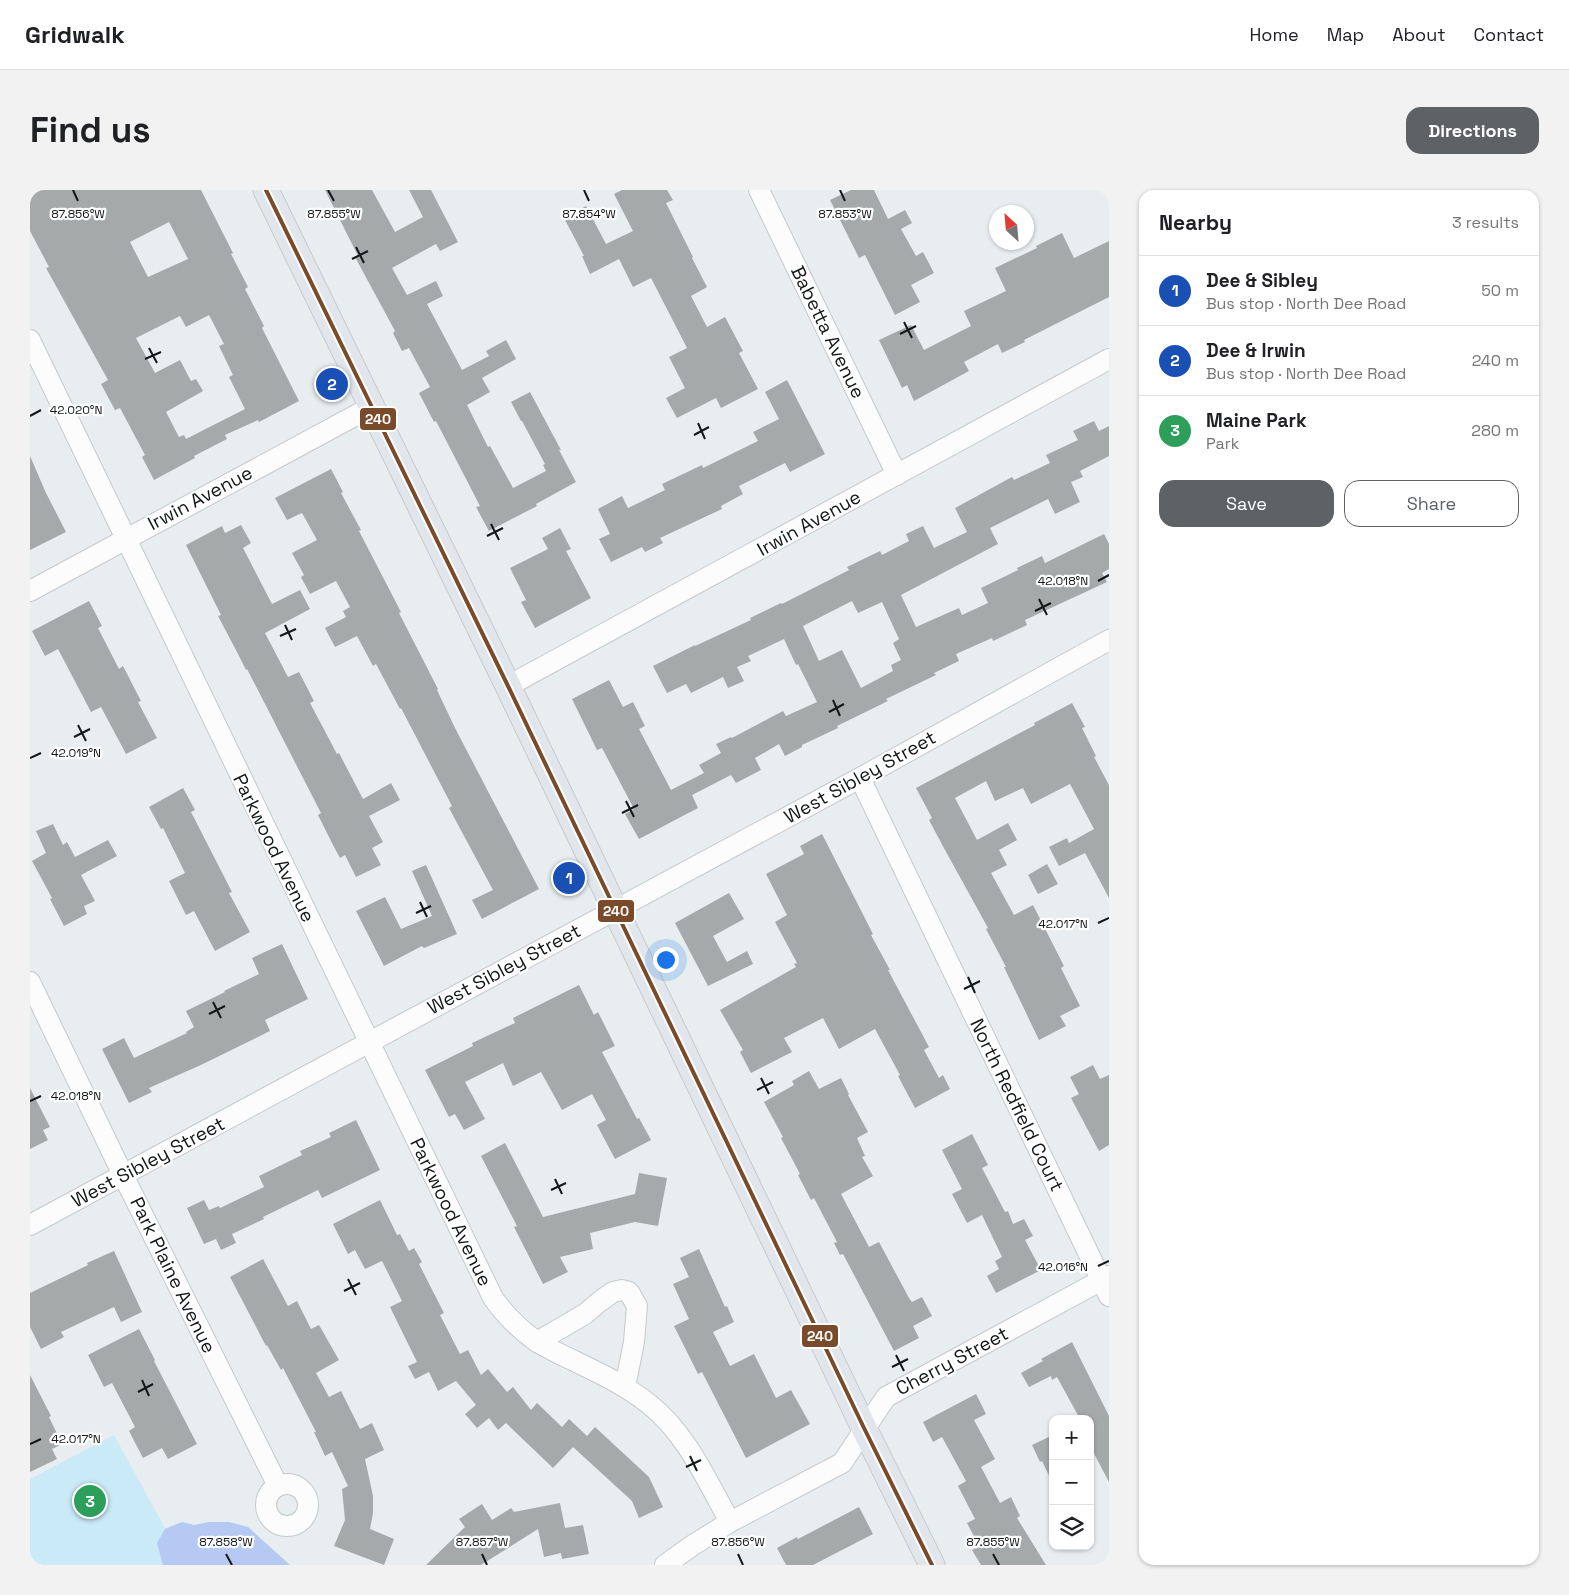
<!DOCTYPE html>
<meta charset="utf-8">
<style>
:root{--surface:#fff;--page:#f2f2f2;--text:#202124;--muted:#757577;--line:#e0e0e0;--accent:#5e6264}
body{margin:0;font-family:"Space Grotesk",sans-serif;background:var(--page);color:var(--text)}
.controls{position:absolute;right:15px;bottom:15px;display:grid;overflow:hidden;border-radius:10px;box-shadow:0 1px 4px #0004}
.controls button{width:45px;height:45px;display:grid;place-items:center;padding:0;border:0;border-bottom:1px solid var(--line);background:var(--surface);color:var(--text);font:25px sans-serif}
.compass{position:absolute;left:959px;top:15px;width:45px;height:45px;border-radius:50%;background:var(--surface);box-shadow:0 1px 4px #0004;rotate:334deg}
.you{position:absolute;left:635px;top:769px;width:18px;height:18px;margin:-12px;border:4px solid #fff;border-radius:50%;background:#1a73e8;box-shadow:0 0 0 8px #1a73e833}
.badge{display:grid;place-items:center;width:32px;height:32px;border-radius:50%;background:var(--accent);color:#fff;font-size:16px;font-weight:700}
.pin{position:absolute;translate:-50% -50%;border:2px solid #fff;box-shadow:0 1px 5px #0006}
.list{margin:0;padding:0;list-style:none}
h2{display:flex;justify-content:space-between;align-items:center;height:65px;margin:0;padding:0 20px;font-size:21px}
h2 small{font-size:16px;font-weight:400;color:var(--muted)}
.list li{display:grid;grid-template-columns:32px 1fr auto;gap:15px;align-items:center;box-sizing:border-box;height:70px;padding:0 20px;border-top:1px solid var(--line)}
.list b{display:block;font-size:19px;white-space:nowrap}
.list p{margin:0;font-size:16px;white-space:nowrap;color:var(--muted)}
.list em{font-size:16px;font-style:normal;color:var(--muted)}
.actions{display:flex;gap:10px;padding:15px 20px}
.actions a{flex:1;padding:11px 0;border:1px solid var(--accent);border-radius:15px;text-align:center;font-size:18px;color:var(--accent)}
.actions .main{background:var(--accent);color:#fff}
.icon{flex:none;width:28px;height:28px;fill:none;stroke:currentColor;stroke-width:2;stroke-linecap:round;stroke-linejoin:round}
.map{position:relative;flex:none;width:1079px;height:1375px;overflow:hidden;border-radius:15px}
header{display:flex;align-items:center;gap:30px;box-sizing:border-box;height:70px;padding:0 25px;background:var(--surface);border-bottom:1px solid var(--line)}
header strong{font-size:24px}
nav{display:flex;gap:28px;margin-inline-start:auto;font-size:18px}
.intro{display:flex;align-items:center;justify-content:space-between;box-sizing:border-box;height:120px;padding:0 30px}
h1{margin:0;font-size:35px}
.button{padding:12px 22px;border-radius:15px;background:var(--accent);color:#fff;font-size:18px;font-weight:700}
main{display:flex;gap:30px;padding:0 30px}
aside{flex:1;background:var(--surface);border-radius:15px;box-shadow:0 1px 4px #0004}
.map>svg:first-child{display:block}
.green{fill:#caeaf8}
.water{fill:#b6c9f3}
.building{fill:#a5a9aa;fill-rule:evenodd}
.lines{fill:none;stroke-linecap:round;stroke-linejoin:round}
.minor-casing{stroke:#c4c9cb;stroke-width:22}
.major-casing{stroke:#c8cacb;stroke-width:27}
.minor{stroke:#fcfcfd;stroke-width:20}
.major{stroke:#e0e6ec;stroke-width:25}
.bus-1-casing{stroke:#fff;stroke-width:8}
.bus-1{stroke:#7a4b2a;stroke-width:4}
.ticks{fill:none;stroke:#131718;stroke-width:2}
.labels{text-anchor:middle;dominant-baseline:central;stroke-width:4.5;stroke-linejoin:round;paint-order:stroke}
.street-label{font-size:19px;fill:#131718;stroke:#fff}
.ticks-label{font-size:12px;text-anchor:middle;fill:#131718;stroke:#fff;stroke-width:4.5;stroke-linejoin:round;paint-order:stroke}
.line-badge{stroke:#fff;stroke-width:2}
.badge-label{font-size:14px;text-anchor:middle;font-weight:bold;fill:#fff}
</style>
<header>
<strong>Gridwalk</strong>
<nav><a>Home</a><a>Map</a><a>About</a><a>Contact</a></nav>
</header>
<div class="intro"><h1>Find us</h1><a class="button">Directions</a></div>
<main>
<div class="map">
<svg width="1079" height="1375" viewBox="0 0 1079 1375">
<rect width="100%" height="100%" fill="#e8eef0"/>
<path class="green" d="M84 1245 135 1338 152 1332 164 1335 179 1332H199L218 1337 260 1375H0V1289Z"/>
<path class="water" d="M152 1332 164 1335 179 1332H199L218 1337 260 1375H133L127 1353 135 1339Z"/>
<g class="building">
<path d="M0 0H171L203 63 201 64 218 97 215 99 234 136 232 138 269 211 229 232 228 230 195 245 197 249 164 266 165 268 124 290 112 267 115 265 90 218 85 220 71 194 78 190 16 78 19 77 0 41ZM139 32 158 69 118 87 100 52ZM179 125 194 154 189 156 203 185 199 187 215 219 156 249 154 245 149 247 136 222 173 201 166 189 161 191 150 170 125 183 106 148 150 126 156 137Z"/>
<path d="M295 0H342L365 42 393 27 379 0H401L428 52 410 61 406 54 362 78 377 105 406 91 413 106 397 114 432 180 459 166 456 161 476 150 486 169 452 188 460 202 437 215 458 257 460 256 483 298 516 281 513 275 515 274 492 231H491L481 212 500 202 531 260H529L546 292 506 314 507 316 459 341 446 317 450 316 406 231 404 232 389 203 400 197 379 158 372 161 363 143 365 141 325 67 328 66Z"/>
<path d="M592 0H637L643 10 636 13 663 67 662 68 677 97 661 106 677 137 695 127 713 161 709 163 728 199 691 218 686 208 647 228 636 208 655 198 639 167 657 158 621 88 603 97 589 69 560 84 552 66H554L534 28 556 16 576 54 603 41 584 4Z"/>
<path d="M821 0H844L858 29 875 20 882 33 871 39 886 66 893 62 904 83 881 95 890 112 865 125 835 65 829 68 800 10Z"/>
<path d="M1032 43 1044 68 1079 51V107L994 150 995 152 972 163 968 154 934 172 939 181 884 211 877 195 872 198 849 150 881 135 894 160 941 136 934 121 976 101 965 78 1007 58 1006 56Z"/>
<path d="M757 190 795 264 760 282 755 273 709 296 713 304 691 316 692 319 630 348 633 353 615 362 612 357 581 372 569 349 580 344 568 319 592 306 598 318 635 300 632 294 672 275 673 278 728 251 723 242 749 229 735 202Z"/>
<path d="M1064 231 1069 241 1079 236V266L1050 281 1053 287 1041 292 1050 312 1025 324 1018 309 960 338 968 354 871 405 886 437 929 418 932 425 958 413 951 398 988 380 987 378 1012 366 1015 373 1074 344 1079 354V379L1072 383 1077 392 995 430 997 435 963 451 962 448 926 464 929 471 904 483 906 485 856 509 858 511 807 536 808 538 772 555V557L755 566 749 554 725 568 731 580 706 593 701 585 662 605 668 618 609 649 595 624 604 619 572 558 567 560 542 509 579 490 593 517 603 512 615 536 609 539 641 600 674 583 669 575 691 563 686 554 701 547 702 548 753 521 756 526 787 512 768 474 766 475 754 449 718 466 721 471 707 477 714 491 698 498 693 487 661 503 656 494 637 503 623 476 665 455V456L721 430 720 428 751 413 752 414 819 380 817 377 850 361 852 365 879 351 876 344 893 336 904 358 937 342 925 318 982 287 984 290 1020 273 1016 265 1048 250 1043 241ZM822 411 828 423 852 412 869 449 863 453 871 470 861 475 863 481 831 498 812 460 789 471 773 436Z"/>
<path d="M0 266 16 303 36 342 0 360Z"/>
<path d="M301 279 313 302 311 303 331 340 329 341 371 422 369 423 408 499 407 500 425 538 509 699 452 729 442 710 463 700 419 618 422 616 371 518 370 519 346 474 343 476 327 446 305 457 295 438 316 427 313 421 320 417 306 391 280 404 271 387 274 385 262 363 287 350 272 323 257 330 245 308Z"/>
<path d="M211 335 221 353 213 358 242 414 270 400 280 419 235 443 258 487 269 482 284 511 280 513 307 564 309 563 333 609 361 593 370 610 339 626 353 652 342 658 351 675 326 687 315 665 310 668 304 657 288 625 291 623 217 479 216 480 207 462 188 426 191 425 156 355 192 336 195 343Z"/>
<path d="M530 338 541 359 536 361 561 408 505 438 491 412 496 410 480 378 518 359 512 348Z"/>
<path d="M59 411 72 436 68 438 89 479 93 476 111 511 108 512 127 548 96 564 71 517 61 522 28 459 15 466 2 441Z"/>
<path d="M1042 513 1055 537 1052 538 1066 566 1064 567 1079 595V708L1055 663 1029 676 1019 657 1037 648 1039 653 1064 639 1040 594 1001 614 993 598 965 611 956 591 925 608 947 650 978 633 987 650 969 660 977 675 961 683 984 725 1003 715 1034 776 1031 778 1050 816 1030 826 1036 836 1009 850 974 777H976L956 739 958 738 915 660 899 630 902 628 886 598 1005 535 1004 533Z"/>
<path d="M153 598 165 620 161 622 202 702 199 703 220 742 185 761 164 721 156 725 139 691 155 683 133 638 131 639 119 617Z"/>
<path d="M23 634 33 655 37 652 45 667 78 650 87 666 51 685 65 711 54 716 57 724 34 736 20 709 22 708 2 671 16 663 6 641Z"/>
<path d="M792 644 843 744 841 745 860 780H858L899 857 894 860 909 888 913 885 920 899 885 918 868 886 870 885 845 839 809 859 793 828 754 848 762 862 721 883 710 862 713 860 690 820 766 777 764 774 767 773 745 732 757 725 736 684 774 664 770 656Z"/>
<path d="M1017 674 1028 694 1008 704 998 685Z"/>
<path d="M396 675 427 744 394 758 392 756 354 776 326 721 355 707 371 739 402 726 382 681Z"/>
<path d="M699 703 714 729 683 746 697 772 717 761 723 774 678 796 645 733Z"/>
<path d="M252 754 278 809 235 830 240 841 173 874 119 898 122 902 99 913 72 859 94 848 104 868 157 843 156 842 164 837 156 821 195 802 194 801 229 784 222 768Z"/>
<path d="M549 795 564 825 568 822 585 856 572 862 607 929 609 928 621 950 585 969 567 935 576 930 562 904 532 920 511 882 483 896 473 873 435 892 455 929 434 940 425 924 419 927 395 880 443 856 442 853 485 833 483 828Z"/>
<path d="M1063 875 1070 889 1079 885V955L1069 961 1041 908 1049 904 1040 887Z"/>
<path d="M779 881 789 899 811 888 819 904 818 905 838 942 827 948 835 966 832 967 843 986 811 1004 839 1057 849 1052 879 1108 882 1112 892 1107 902 1126 883 1136 889 1148 864 1161 813 1064 810 1065 804 1053 807 1052 784 1008 781 1010 768 985 770 984 751 948 753 947 734 912 764 895 762 891Z"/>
<path d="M0 898 20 937 13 940 18 950 0 959Z"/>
<path d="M326 930 350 980 292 1008 288 1000 233 1027 234 1029 202 1044 206 1053 191 1060 186 1049 174 1054 157 1018 174 1010 179 1020 189 1016 190 1018 234 997 229 986 272 965 270 961 301 947 299 943Z"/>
<path d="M942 944 958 975 952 978 975 1022 978 1021 983 1034 994 1029 1003 1046 995 1050 1011 1080 966 1103 957 1086 969 1079 965 1071 972 1067 952 1025 937 1033 922 1004 932 999 912 960Z"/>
<path d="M475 953 513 1027 605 1004 609 983 637 988 628 1036 605 1032 560 1043 563 1059 530 1067 538 1082 513 1094 484 1037 487 1036 451 966Z"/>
<path d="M350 1010 367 1045 370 1044 379 1061 384 1058 392 1072 389 1074 414 1123 410 1125 430 1164 438 1160 451 1185 458 1179 477 1202 483 1197 501 1220 507 1213 532 1237 539 1229 557 1246 565 1237 619 1287 633 1317 609 1328 602 1311 543 1257 523 1278 476 1233 468 1240 459 1228 447 1238 435 1224 446 1215 426 1191 408 1201 399 1182 385 1189 378 1176 387 1172 360 1117 372 1111 352 1071 335 1079 325 1060 318 1064 303 1034Z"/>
<path d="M669 1059 695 1117 697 1116 704 1132 683 1142 700 1176 724 1164 746 1208 761 1200 780 1234 716 1268 672 1182 668 1184 644 1136 659 1129 643 1094 659 1087 650 1068Z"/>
<path d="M84 1061 112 1122 91 1132 84 1117 31 1142 34 1147 11 1159 0 1137V1103L58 1075 57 1073Z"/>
<path d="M233 1069 258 1116 267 1111 281 1139 289 1135 309 1170 286 1183 299 1207 311 1201 330 1239 342 1233 354 1260 335 1269 343 1306V1323L340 1339 364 1349 354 1375 304 1356 315 1330 312 1299 318 1296 302 1262 295 1266 284 1242H286L253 1178 251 1180 237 1155 236 1156 200 1087Z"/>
<path d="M109 1139 125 1170 124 1171 167 1254 138 1269 132 1258 113 1268 99 1241 105 1237 82 1193 74 1197 58 1165Z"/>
<path d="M1042 1152 1079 1226V1292L1060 1256V1229H1050L1027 1187 1022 1190 1021 1186 999 1197 991 1183 1013 1171 1011 1169Z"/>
<path d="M0 1185 21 1226 19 1227 32 1254 22 1259 27 1269 0 1282Z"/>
<path d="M946 1204 956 1224 944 1230 965 1269 951 1277 970 1313 981 1307 990 1326 987 1328 1016 1375H951L942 1360 949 1356 937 1333 945 1329 928 1296 936 1291 912 1247 903 1252 893 1232Z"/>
<path d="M1023 1245V1294L1012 1271 1010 1272 1002 1255Z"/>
<path d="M530 1313 535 1338 553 1335 559 1364 532 1369 531 1363 514 1367 508 1339 451 1375H396L435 1337 429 1329 452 1314 462 1330 481 1318 484 1322Z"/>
<path d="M829 1317 843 1344 783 1375H756L747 1358 767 1347 768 1349Z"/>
</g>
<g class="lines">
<g class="minor-casing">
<g id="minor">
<path d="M729 0 867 285"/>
<path d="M0 150 463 1108C475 1125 489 1139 506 1151 515 1157 526 1162 536 1167 565 1181 594 1194 619 1214 657 1244 677 1291 700 1332"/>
<path d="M0 401 341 217"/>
<path d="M478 496 1079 169"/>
<path d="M830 588 1079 1106"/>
<path d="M0 792 93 985 248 1296"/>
<path d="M0 1035 830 588 1079 450"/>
<path d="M507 1152 555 1124 569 1112 583 1102 592 1100 599 1102 607 1116 604 1152 595 1197"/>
<circle cx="257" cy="1315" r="21"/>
<path d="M635 1375 663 1355 700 1332 812 1273 856 1207 1079 1086"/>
</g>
</g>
<g class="major-casing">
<path id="major" d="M236 0 478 496 834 1238 902 1375"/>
</g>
<use href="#minor" class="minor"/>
<use href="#major" class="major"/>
<g class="bus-1-casing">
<path id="bus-1" d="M236 0 478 496 834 1238 902 1375"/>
</g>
<use href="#bus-1" class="bus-1"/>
</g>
<path class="ticks" d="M43 0 48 11M298 0 304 11M554 0 559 11M810 0 815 11M326 57 334 73M322 69 338 61M874 132 882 148M870 144 886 136M119 158 127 173M115 169 131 162M0 226 11 220M668 233 675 249M664 245 679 237M461 334 469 350M457 346 473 338M1068 391 1079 385M1009 409 1017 425M1005 421 1021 413M255 435 262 450M250 446 266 439M803 510 810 526M799 522 814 514M48 535 56 551M44 547 60 539M0 568 11 563M596 611 604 627M592 623 608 615M390 712 397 727M386 723 401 716M1068 733 1079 728M938 787 945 803M934 799 950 791M183 812 191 828M179 824 195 816M731 888 739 904M727 900 743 892M0 911 11 906M525 989 532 1004M521 1000 536 993M1068 1076 1079 1071M318 1089 326 1105M314 1101 330 1093M866 1165 874 1181M862 1177 878 1169M112 1190 119 1206M108 1202 123 1194M0 1254 11 1249M660 1266 667 1281M656 1277 671 1270M196 1364 202 1375M452 1364 457 1375M708 1364 713 1375M963 1364 969 1375"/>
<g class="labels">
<g class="street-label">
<text transform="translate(798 142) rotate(64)">Babetta Avenue</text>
<text transform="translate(170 308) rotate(-28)">Irwin Avenue</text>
<text transform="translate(779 333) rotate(-29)">Irwin Avenue</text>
<text transform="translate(830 587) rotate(-29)">West Sibley Street</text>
<text transform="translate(244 658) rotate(64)">Parkwood Avenue</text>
<text transform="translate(474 779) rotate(-28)">West Sibley Street</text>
<text transform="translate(987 915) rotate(64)">North Redfield Court</text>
<text transform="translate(118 972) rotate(-28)">West Sibley Street</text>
<text transform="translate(421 1022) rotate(64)">Parkwood Avenue</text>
<text transform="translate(143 1085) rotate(64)">Park Plaine Avenue</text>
<text transform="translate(922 1171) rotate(-28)">Cherry Street</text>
</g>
</g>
<g class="ticks-label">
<text x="48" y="28">87.856°W</text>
<text x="304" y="28">87.855°W</text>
<text x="559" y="28">87.854°W</text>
<text x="815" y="28">87.853°W</text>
<text x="46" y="224">42.020°N</text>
<text x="1033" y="395">42.018°N</text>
<text x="46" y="567">42.019°N</text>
<text x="1033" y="738">42.017°N</text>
<text x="46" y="910">42.018°N</text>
<text x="1033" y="1081">42.016°N</text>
<text x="46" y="1253">42.017°N</text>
<text x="196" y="1356">87.858°W</text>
<text x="452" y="1356">87.857°W</text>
<text x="708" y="1356">87.856°W</text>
<text x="963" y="1356">87.855°W</text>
</g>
<g class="line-badge">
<rect x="329" y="217" width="38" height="24" rx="5" fill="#7a4b2a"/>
<rect x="567" y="709" width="38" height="24" rx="5" fill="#7a4b2a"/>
<rect x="771" y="1134" width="38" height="24" rx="5" fill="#7a4b2a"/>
</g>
<g class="badge-label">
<text x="348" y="234">240</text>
<text x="586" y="726">240</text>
<text x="790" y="1151">240</text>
</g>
</svg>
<div class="controls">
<button>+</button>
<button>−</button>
<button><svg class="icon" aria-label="layers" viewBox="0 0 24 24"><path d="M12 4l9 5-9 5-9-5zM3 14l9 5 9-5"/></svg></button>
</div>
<svg class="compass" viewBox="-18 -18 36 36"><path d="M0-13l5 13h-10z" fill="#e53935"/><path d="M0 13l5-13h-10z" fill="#757577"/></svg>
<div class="you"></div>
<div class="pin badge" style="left:539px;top:688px;background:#1a4fb4">1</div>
<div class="pin badge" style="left:302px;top:194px;background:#1a4fb4">2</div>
<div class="pin badge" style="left:60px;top:1311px;background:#2e9e5b">3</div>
</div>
<aside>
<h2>Nearby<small>3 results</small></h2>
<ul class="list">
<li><span class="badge" style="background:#1a4fb4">1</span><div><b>Dee &amp; Sibley</b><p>Bus stop · North Dee Road</p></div><em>50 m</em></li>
<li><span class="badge" style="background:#1a4fb4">2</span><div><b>Dee &amp; Irwin</b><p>Bus stop · North Dee Road</p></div><em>240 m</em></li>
<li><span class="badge" style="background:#2e9e5b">3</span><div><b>Maine Park</b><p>Park</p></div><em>280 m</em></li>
</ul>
<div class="actions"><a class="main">Save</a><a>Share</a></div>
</aside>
</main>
